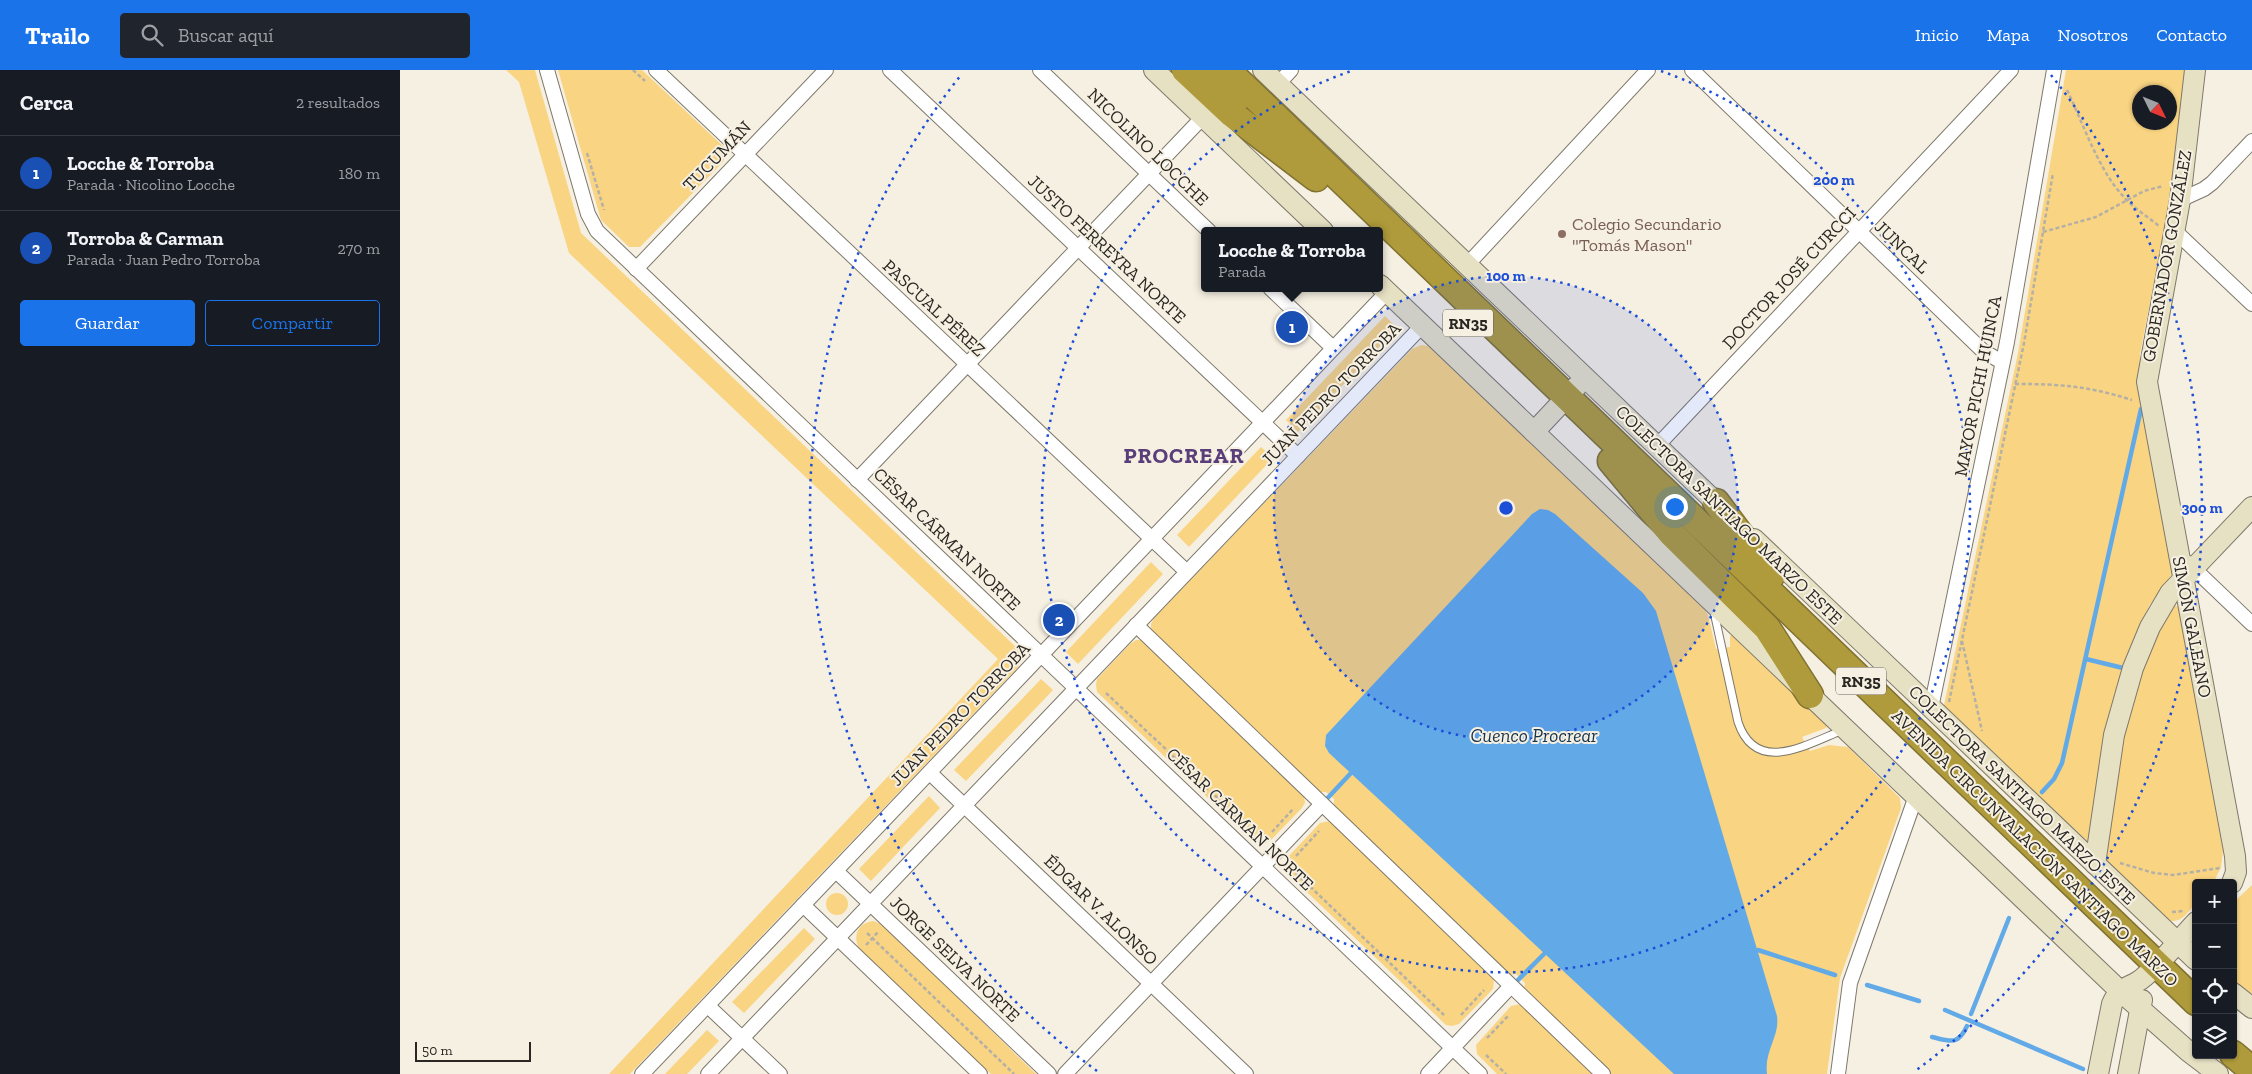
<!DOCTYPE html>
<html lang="es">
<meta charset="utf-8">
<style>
:root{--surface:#171b24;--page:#20242c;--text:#f1f3f6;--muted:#9ea1a6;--line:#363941;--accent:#1a73e8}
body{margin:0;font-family:"Zilla Slab",serif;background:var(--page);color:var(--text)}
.controls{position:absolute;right:15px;bottom:15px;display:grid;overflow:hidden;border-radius:5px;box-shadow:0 1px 4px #0004}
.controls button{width:45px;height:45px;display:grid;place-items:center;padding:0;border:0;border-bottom:1px solid var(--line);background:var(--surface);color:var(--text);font:25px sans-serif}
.compass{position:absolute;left:1732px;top:15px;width:45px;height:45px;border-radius:50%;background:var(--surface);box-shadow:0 1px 4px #0004;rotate:133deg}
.scale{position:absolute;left:15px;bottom:12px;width:116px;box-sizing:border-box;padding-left:5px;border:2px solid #2a2722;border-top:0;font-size:14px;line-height:18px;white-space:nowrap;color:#2a2722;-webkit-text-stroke:4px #f6f0e2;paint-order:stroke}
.you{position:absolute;left:1274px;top:436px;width:18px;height:18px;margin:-12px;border:4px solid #fff;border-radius:50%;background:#1a73e8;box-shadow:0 0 0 8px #1a73e833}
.badge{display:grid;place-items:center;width:32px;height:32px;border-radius:50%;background:var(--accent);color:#fff;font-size:16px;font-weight:700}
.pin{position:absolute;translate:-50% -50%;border:2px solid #fff;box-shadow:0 1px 5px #0006}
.popup{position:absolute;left:801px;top:157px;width:182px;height:65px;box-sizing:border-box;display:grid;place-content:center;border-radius:5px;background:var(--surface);filter:drop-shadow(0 1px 4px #0005);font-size:16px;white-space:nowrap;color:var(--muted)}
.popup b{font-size:19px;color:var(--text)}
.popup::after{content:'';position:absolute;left:50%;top:100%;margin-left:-10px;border:10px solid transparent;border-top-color:var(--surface)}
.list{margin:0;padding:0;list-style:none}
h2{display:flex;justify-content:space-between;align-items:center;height:65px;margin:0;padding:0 20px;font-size:21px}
h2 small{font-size:16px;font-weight:400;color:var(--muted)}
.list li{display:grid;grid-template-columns:32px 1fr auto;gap:15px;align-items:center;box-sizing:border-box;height:75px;padding:0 20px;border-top:1px solid var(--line)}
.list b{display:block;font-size:19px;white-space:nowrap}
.list p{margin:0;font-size:16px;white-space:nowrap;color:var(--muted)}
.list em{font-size:16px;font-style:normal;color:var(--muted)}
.actions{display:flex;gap:10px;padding:15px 20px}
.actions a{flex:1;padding:11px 0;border:1px solid var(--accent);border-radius:5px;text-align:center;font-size:18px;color:var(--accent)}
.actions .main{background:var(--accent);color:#fff}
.icon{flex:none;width:28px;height:28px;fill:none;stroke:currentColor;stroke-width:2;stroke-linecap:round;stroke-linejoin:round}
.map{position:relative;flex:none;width:1852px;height:1004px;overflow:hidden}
header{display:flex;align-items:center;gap:30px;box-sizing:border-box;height:70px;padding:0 25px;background:var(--accent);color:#fff}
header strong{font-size:24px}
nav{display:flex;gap:28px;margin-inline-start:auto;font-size:18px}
.search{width:350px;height:45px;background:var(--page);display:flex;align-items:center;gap:12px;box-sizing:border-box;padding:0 18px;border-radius:5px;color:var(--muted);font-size:19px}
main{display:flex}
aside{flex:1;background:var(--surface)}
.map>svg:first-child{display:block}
.green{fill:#f9d482;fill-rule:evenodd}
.water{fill:#62aae7}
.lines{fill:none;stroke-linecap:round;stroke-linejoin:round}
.stream{stroke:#62aae7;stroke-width:4.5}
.lane-casing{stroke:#7d786b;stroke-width:9}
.street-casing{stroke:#7d786b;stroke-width:16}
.secondary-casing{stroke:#7d786b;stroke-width:22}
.highway-casing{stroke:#807232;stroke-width:29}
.path{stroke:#b5b0a5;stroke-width:2.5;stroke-dasharray:4 2.5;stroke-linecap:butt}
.lane{stroke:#fff;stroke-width:7}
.street{stroke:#fff;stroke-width:14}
.secondary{stroke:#e7e1c4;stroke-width:20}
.highway{stroke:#af9b3b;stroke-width:26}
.ring{fill:none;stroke:#1d4ed8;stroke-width:2.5;stroke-dasharray:2.5 5}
.education-dot{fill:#8d6e63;stroke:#f6f0e2;stroke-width:2}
.labels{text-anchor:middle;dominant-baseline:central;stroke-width:4;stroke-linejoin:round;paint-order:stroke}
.shield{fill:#f6f0e2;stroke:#67635c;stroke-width:1}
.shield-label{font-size:16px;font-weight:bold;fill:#2a2722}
.street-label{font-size:18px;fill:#2a2722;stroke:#f6f0e2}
.education-label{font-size:18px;fill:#785e54;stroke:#f6f0e2;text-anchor:start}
.water-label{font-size:19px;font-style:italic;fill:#15334c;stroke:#f6f0e2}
.district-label{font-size:22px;font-weight:bold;letter-spacing:1px;fill:#593e7a;stroke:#f6f0e2}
.centre{fill:#1d4ed8;stroke:#f6f0e2;stroke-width:2.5}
.ring-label{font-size:15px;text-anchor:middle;font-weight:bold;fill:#1d4ed8;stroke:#f6f0e2;stroke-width:4;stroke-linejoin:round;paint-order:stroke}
</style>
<header>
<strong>Trailo</strong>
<div class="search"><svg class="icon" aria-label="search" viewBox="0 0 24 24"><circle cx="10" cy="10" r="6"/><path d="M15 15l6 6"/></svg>Buscar aquí</div>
<nav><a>Inicio</a><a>Mapa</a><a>Nosotros</a><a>Contacto</a></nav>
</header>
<main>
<aside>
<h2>Cerca<small>2 resultados</small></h2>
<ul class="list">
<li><span class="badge" style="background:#1a4fb4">1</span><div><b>Locche &amp; Torroba</b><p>Parada · Nicolino Locche</p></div><em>180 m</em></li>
<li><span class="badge" style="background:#1a4fb4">2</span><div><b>Torroba &amp; Carman</b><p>Parada · Juan Pedro Torroba</p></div><em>270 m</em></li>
</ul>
<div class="actions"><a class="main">Guardar</a><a>Compartir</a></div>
</aside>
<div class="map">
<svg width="1852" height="1004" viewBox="0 0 1852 1004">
<rect width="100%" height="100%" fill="#f6f0e2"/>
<g class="green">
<path d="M106 0H135L181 163 617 578 621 587 618 597 230 1004H209L598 589 169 183 119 12Z"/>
<path d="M158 0H242L325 78 326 84 323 92 240 177H229L201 150Z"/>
<path d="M1666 0H1785L1767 145 1740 284 1739 325 1772 504 1749 536 1727 586 1719 611 1701 685 1689 769 1687 771 1544 637V635L1618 283ZM1740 22H1770V52H1740Z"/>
<path d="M985 246 997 258 898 362 886 350Z"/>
<path d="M1021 275 1028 276 1303 537 1308 545 1316 579 1330 577V566L1332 565 1427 656 1426 658 1402 667 1410 681 1429 675 1448 677 1500 728 1501 738 1440 908 1427 1004H1210L1124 922 1125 913 1116 904 1107 905 934 738V729L926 722H917L751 560V554L754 548 1012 279Z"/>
<path d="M861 377 873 388 789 477 777 465Z"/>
<path d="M751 492 763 504 678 594 666 582Z"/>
<path d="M1774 535 1779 537 1823 780 1821 798 1813 813H1796V833C1787 843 1782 853 1768 851L1706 791 1705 784 1716 695 1741 600 1769 536Z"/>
<path d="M736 570H742L904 726 905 733 901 739 871 770 865 774H859L850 768 697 622 696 615 697 609 730 574Z"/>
<path d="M641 609 653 620 566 711 554 700Z"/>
<path d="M529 726 540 738 471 811 459 799Z"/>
<path d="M930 751 1094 909 1093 919 1059 954 1052 956 1046 955 886 802 884 796 888 787 920 753Z"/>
<path d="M1852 815V927L1833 911V833Z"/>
<circle cx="437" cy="834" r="11"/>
<path d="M474 851 484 856 636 1004H591L459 878C452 865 459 852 474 851Z"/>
<path d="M404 858 415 869 344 943 332 932Z"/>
<path d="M1121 934 1196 1004H1097L1077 984 1076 975 1111 936Z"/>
<path d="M307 960 319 971 287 1004H265Z"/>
</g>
<path class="water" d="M1140 439 1148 440 1155 444 1243 523 1256 541 1377 946C1380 967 1364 980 1367 1004H1274L929 683 925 676 926 665 1132 444Z"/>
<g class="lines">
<g class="stream">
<path d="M1686 589 1723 598"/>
<path d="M1642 722 1654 709 1662 693 1741 339"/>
<path d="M923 733 951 703"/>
<path d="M1358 880 1435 905"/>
<path d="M1113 915 1145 883"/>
<path d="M1467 915 1519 931"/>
<path d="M1545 940 1683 999"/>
<path d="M1571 944 1609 848"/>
<path d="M1532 967C1550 971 1558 976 1567 956"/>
</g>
<g class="lane-casing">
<path id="lane" d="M1314 542 1338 652C1356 706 1407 674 1443 660"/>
</g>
<g class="street-casing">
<g id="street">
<path d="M147 0 188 144 197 161 1080 1004"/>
<path d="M256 0 787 502"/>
<path d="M490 0 898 386"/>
<path d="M640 0 809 161"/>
<path d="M1292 0 1583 281 1602 292"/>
<path d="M878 14 891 0"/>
<path d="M1780 130 1804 119 1812 113 1852 71"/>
<path d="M1774 160 1852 234"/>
<path d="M1067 195 1248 0"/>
<path d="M236 199 426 0"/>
<path d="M870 218 933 278"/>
<path d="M1257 376 1611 0"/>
<path d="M457 410 803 47"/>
<path d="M1788 493 1852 554"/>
<path d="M736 555 1203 1004"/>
<path d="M1531 638 1607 272 1654 0"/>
<path d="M530 703 846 1004"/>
<path d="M436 801 649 1004"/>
<path d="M403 835 580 1004"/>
<path d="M308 936 380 1004"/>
<path d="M242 1004 987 222"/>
<path d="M308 1004 1022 256"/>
<path d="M665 1004 922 734"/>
<path d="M1028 1004 1111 916"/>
<path d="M1438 1004 1450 913 1516 726"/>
</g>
</g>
<g class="secondary-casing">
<g id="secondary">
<path d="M754 0 923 161"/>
<path d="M863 0 1326 442"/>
<path d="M1795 0 1780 130 1747 312 1835 786 1836 802 1832 813"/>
<path d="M980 215 1720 921 1788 981 1818 1004"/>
<path d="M1134 362 1177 316"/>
<path d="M1354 469 1796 890"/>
<path d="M1695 794 1714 665 1733 598 1750 557 1770 523 1852 437"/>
<path d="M1833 923 1852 938"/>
<path d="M1698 1004 1712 934C1720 915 1732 918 1744 907 1763 891 1779 870 1796 852"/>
<path d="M1728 1004 1742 930"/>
</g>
</g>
<g class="highway-casing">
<g id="highway">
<path d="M785 0 832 44 916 108"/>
<path d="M803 0 835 31"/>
<path d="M827 0 1796 932"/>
<path d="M1211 391 1271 463 1367 558 1410 625"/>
<path d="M1316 432 1371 506"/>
<path d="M1833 984 1852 1000"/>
</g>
</g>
<g class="path">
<path d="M233 0 245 11"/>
<path d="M1667 20C1683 53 1698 99 1723 126 1733 138 1747 146 1759 156"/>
<path d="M187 83 204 140"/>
<path d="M1643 162 1696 147 1744 121 1763 116"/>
<path d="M1615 314C1661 314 1688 316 1732 330"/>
<path d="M1562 571 1582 661"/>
<path d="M706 623 855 763"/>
<path d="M1549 632 1624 273 1653 103"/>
<path d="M872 762 894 738"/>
<path d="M896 786 919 761"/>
<path d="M1720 793 1754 803 1773 805 1820 798"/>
<path d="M896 803 1044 945"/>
<path d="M1772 842 1783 841"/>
<path d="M467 863 614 1004"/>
<path d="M466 875 479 861"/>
<path d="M1061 945 1084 920"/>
<path d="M1087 968 1109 945"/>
<path d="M1086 985 1106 1004"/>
</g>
<use href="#lane" class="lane"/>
<use href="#street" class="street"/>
<use href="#secondary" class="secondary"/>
<use href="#highway" class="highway"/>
</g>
<circle cx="1106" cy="438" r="232" fill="#1d4ed8" fill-opacity=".12"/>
<g class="ring">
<circle cx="1106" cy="438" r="232"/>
<path d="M1261 1A464 464 0 1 1 951 1"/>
<path d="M697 1001A696 696 0 0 1 561 5M1651 5A696 696 0 0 1 1515 1001"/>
</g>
<circle class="education-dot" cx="1162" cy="164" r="5"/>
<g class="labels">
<g class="shield">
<rect x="1043" y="239.5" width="50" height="27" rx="4"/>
<rect x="1436" y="597.5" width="50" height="27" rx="4"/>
</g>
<g class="shield-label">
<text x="1068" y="253">RN35</text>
<text x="1461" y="611">RN35</text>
</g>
<g class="street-label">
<text transform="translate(748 77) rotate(44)">NICOLINO LOCCHE</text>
<text transform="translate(317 86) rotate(-46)">TUCUMÁN</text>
<text transform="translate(1502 177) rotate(44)">JUNCAL</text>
<text transform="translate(707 179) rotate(43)">JUSTO FERREYRA NORTE</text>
<text transform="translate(1767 186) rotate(-80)">GOBERNADOR GONZÁLEZ</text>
<text transform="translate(1389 208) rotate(-47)">DOCTOR JOSÉ CURCCI</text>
<text transform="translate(534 238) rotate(43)">PASCUAL PÉREZ</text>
<text transform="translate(1578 316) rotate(-79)">MAYOR PICHI HUINCA</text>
<text transform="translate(931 324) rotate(-46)">JUAN PEDRO TORROBA</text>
<text transform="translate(1329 445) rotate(44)">COLECTORA SANTIAGO MARZO ESTE</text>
<text transform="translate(547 469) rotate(44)">CÉSAR CÁRMAN NORTE</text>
<text transform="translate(1792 557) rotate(79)">SIMÓN GALEANO</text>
<text transform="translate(560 644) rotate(-46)">JUAN PEDRO TORROBA</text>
<text transform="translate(1622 725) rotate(44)">COLECTORA SANTIAGO MARZO ESTE</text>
<text transform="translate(840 749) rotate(44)">CÉSAR CÁRMAN NORTE</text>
<text transform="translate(1635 778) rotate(44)">AVENIDA CIRCUNVALACIÓN SANTIAGO MARZO</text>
<text transform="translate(701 840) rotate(44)">ÉDGAR V. ALONSO</text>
<text transform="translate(555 889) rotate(44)">JORGE SELVA NORTE</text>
</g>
<g class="education-label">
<text x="1172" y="154">Colegio Secundario<tspan x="1172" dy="21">"Tomás Mason"</tspan></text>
</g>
<g class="water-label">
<text x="1134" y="665">Cuenco Procrear</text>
</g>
<g class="district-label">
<text x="784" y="385">PROCREAR</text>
</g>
</g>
<circle cx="1106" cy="438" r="8" class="centre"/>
<g class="ring-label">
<text x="1434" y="115">200 m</text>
<text x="1106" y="211">100 m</text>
<text x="1802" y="443">300 m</text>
</g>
</svg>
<div class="controls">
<button>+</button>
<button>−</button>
<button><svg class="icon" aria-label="locate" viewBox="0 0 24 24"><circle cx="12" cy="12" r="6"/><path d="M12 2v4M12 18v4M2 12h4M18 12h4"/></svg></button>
<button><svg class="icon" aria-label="layers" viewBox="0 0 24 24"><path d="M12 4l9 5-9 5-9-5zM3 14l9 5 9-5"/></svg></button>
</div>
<svg class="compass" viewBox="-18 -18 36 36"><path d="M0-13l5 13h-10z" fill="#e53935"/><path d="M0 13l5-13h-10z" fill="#9ea1a6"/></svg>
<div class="scale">50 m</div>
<div class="you"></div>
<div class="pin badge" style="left:892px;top:257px;background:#1a4fb4">1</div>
<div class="popup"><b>Locche &amp; Torroba</b>Parada</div>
<div class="pin badge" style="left:659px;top:550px;background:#1a4fb4">2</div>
</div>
</main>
